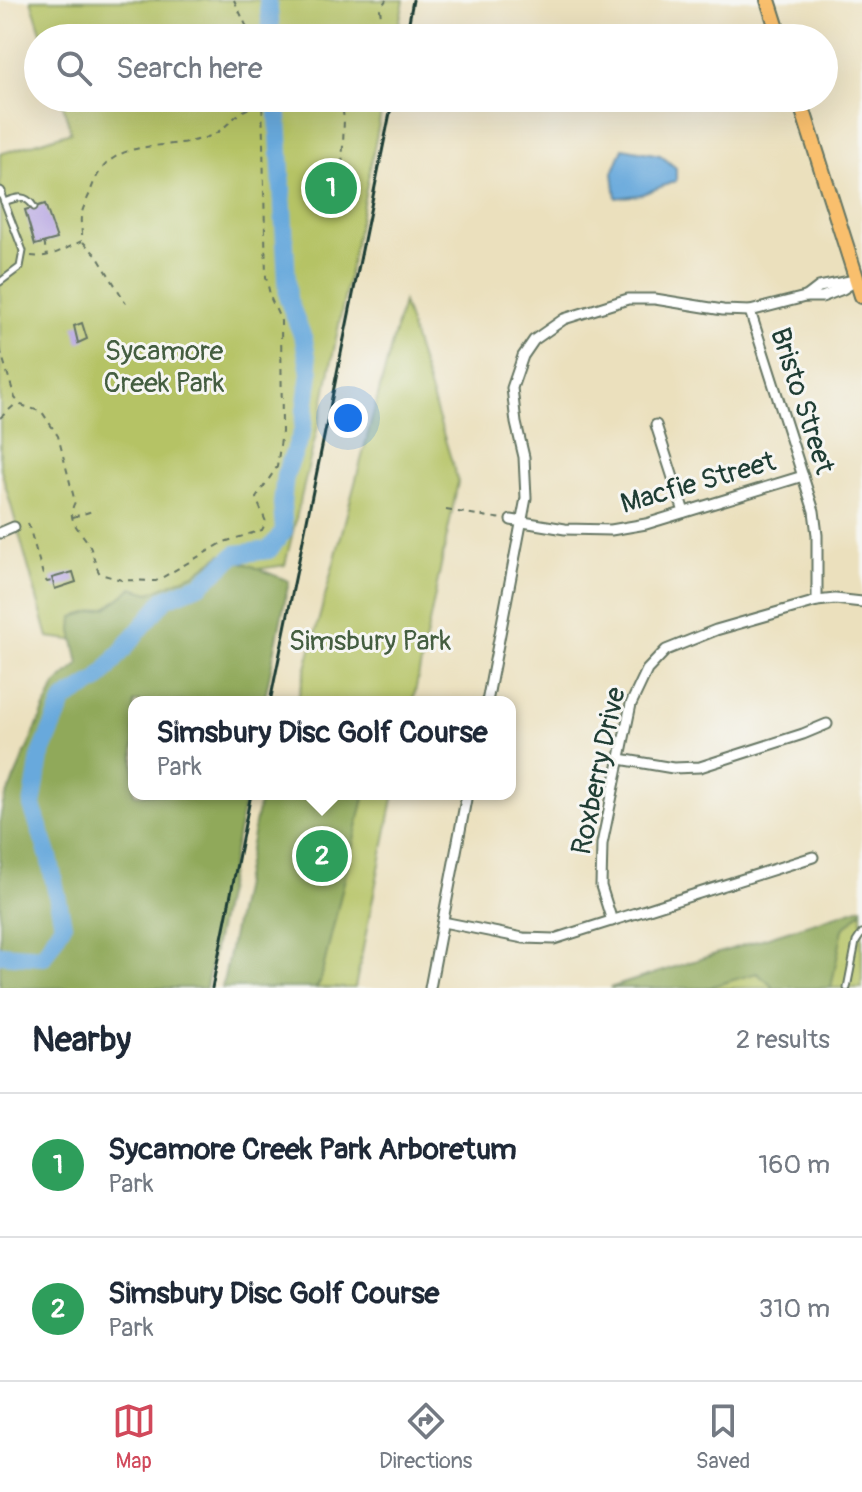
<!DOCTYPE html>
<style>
:root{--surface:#fff;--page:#f6f6f7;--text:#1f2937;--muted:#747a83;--line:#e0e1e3;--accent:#d1495b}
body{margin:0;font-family:Pangolin,sans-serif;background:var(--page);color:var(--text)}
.you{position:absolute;left:348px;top:418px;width:28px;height:28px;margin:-20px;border:6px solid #fff;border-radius:50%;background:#1a73e8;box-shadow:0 0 0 12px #1a73e833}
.badge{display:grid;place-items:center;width:52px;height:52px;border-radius:50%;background:var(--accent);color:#fff;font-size:26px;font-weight:700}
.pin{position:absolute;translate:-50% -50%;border:4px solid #fff;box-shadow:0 2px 8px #0006}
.popup{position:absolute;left:128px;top:696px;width:388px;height:104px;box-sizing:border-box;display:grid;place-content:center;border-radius:16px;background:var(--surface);filter:drop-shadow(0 2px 6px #0005);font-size:26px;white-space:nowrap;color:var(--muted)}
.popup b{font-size:30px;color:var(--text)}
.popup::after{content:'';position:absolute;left:50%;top:100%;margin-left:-16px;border:16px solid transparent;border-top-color:var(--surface)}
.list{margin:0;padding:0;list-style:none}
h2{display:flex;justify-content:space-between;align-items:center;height:104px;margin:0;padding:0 32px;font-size:34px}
h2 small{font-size:26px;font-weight:400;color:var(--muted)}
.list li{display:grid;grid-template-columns:52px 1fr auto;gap:24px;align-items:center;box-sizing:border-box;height:144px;padding:0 32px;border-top:2px solid var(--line)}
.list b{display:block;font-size:30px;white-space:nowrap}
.list p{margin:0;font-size:26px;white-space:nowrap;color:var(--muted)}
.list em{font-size:26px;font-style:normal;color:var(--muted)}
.icon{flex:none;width:44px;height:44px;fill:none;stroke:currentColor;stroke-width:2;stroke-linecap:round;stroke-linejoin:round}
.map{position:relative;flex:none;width:862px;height:988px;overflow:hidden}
.search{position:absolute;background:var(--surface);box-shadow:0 8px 32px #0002;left:24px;right:24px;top:24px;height:88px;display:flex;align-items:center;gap:20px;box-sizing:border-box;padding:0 28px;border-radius:44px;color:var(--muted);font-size:30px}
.sheet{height:392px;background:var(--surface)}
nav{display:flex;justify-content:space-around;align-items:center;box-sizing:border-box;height:112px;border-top:2px solid var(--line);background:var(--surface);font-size:22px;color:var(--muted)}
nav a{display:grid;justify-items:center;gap:4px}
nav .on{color:var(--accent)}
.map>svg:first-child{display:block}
.green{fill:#b5c365;stroke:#6a804c;stroke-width:2}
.forest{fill:#90a95a;stroke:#587347;stroke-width:2}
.water{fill:#68a9dc;stroke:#447388;stroke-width:2}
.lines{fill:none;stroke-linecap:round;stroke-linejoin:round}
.river{stroke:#68a9dc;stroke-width:18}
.building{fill:#ac98df}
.lane-casing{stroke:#667664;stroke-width:9}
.street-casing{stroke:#667664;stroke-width:13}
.primary-casing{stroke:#667664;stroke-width:18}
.path{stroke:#667664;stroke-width:2;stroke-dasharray:6 6;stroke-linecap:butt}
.lane{stroke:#fff;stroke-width:5}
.street{stroke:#fff;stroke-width:9}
.primary{stroke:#f9bf6d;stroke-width:14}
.rail{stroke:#1f3d34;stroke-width:3}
.labels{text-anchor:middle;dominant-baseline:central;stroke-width:6;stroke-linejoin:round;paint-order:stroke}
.park-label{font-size:28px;fill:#445e40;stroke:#f6f6f2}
.street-label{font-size:28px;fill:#1f3d34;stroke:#f6f6f2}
</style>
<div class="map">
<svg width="862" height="988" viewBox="0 0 862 988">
<rect width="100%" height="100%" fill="#f6f6f2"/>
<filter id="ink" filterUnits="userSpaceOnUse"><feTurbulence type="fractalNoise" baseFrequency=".0125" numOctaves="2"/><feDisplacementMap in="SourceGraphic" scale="16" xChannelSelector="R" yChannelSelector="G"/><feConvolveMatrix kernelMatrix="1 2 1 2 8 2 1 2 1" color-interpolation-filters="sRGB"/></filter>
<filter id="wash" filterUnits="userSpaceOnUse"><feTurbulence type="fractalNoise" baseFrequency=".006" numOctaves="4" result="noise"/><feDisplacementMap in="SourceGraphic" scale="32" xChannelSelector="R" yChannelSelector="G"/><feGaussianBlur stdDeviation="1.8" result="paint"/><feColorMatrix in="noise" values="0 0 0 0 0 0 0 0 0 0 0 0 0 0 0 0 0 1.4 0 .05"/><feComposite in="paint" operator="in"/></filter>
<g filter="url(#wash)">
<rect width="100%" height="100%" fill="#ebe0bd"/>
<g class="green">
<path d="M31 0H404L396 38H43Z"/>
<path d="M61 98H384L323 405 285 565 232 573 142 649 48 637 0 466V154L71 132Z"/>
<path d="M403 302 458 482 413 702H297Z"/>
<path d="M276 794H394L355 988H235Z"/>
<path d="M862 907V988H610Z"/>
</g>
<g class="forest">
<path d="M222 554 289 581 264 702H134V794H246L206 988H0V819L3 804 55 685 79 664 72 631 73 617 108 607 132 588 150 593 196 573Z"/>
<path d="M261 794H365L320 982 316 988H222Z"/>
<path d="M862 907V911L843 929 831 988H774L757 973 706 988H610Z"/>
</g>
<path class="water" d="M623 148 660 155 676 168V181L640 195 616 198 613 173Z"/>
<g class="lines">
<g class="river">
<path d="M268 0 272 38"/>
<path d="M0 954 43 957 63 924 49 857 32 806 40 757 64 700 98 680 165 599 201 584 236 554 269 550 284 531 282 504 285 475 302 433 310 373 304 340 288 299 277 98"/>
</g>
</g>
<g id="blocks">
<g class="building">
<path d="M45 204 57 239 35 245 25 210Z"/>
<path d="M82 323 87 339 78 343 74 326Z"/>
<path d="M73 572 76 582 55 589 52 578Z"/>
</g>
</g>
</g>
<g filter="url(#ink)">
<use href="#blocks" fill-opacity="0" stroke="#667664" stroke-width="2"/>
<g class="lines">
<g class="lane-casing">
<g id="lane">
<path d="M4 202C17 197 26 194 34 207"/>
<path d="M0 282 20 267 23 251 1 194"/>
<path d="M847 988 856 942 862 933"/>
</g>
</g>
<g class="street-casing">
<g id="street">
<path d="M0 192V193"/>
<path d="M806 297 819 287 855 280"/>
<path d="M750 311 814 511 817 535V601"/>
<path d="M656 425 684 512"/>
<path d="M511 520 565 529 611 530 646 524 803 476"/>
<path d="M0 533 14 527"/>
<path d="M487 702 526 498 524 457 516 423 512 388 523 356 534 340 564 319 628 299H655L723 310 750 311 805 297H822L843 289 857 280"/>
<path d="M620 759 673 768 700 767 803 734 827 724"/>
<path d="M612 921 601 886 602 844 631 704 647 670 666 650 716 630 817 601 835 599 862 602"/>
<path d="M443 922 523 938 554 939 813 857"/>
<path d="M430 988 467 794"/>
</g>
</g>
<g class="primary-casing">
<g id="primary">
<path d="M768 0 780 38"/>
<path d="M799 98 862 296"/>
</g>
</g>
<g class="path">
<path d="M234 0 252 38"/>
<path d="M384 38 380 9 386 0"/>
<path d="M341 98 344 119 342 171 345 177 353 182"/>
<path d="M44 242 47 255"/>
<path d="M83 242 97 256 126 303"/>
<path d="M31 256C50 259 66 248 82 241 83 233 80 224 81 217 82 209 87 200 90 193 109 131 164 154 210 136 232 127 235 107 262 106"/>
<path d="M0 349 15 398 21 405 42 412 58 436 75 502C64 523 84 531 91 549 94 558 95 565 100 574L122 580 156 581 224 542 262 530 266 522 256 498 277 467 282 432 281 321 271 299 266 277 262 98"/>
<path d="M0 418 17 403"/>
<path d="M446 510 502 519"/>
<path d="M73 517 96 510"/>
<path d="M28 523 44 578 47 582 52 581"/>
</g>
<use href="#lane" class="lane"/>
<use href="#street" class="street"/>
<use href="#primary" class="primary"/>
<g class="rail">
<path d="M406 38 413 0"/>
<path d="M270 702 393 98"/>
<path d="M212 988 251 794"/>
</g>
</g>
</g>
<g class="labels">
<g class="park-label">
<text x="164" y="351">Sycamore<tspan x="164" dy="32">Creek Park</tspan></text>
<text x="370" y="641">Simsbury Park</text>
</g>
<g class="street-label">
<text transform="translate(802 401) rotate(72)">Bristo Street</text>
<text transform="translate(698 483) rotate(-16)">Macfie Street</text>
<text transform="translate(599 771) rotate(-78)">Roxberry Drive</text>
</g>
</g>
</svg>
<div class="you"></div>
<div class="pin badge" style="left:331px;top:188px;background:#2e9e5b">1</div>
<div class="pin badge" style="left:322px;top:856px;background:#2e9e5b">2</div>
<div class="popup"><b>Simsbury Disc Golf Course</b>Park</div>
<div class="search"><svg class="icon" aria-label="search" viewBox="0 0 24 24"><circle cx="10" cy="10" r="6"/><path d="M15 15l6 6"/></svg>Search here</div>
</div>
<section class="sheet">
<h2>Nearby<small>2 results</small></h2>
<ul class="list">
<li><span class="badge" style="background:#2e9e5b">1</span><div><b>Sycamore Creek Park Arboretum</b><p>Park</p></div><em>160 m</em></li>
<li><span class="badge" style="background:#2e9e5b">2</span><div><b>Simsbury Disc Golf Course</b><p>Park</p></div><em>310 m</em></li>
</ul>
</section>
<nav>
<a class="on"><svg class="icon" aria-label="map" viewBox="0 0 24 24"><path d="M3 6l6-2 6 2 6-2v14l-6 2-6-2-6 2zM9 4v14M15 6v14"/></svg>Map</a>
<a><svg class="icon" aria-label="directions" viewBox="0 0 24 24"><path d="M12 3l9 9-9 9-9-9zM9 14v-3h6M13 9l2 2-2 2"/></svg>Directions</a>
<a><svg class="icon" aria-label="saved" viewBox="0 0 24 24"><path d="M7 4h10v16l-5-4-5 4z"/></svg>Saved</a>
</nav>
